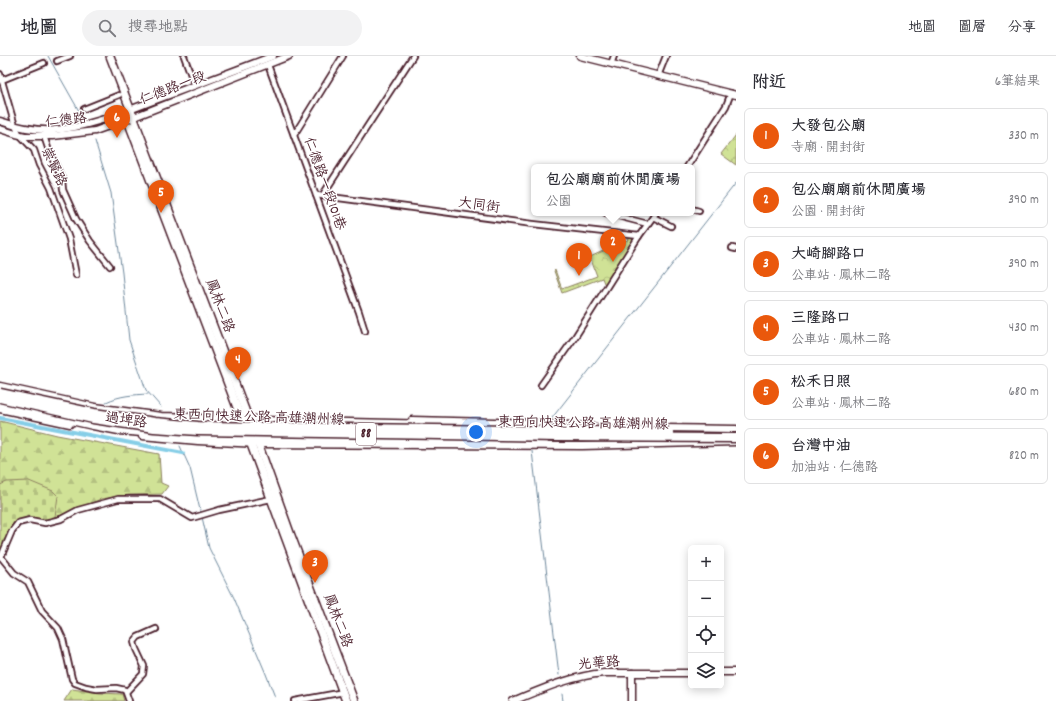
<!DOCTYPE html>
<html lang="zh-TW">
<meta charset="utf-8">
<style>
:root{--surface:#fff;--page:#f2f2f3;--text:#2b2b33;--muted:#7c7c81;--line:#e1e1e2;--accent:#ea580c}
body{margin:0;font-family:Dekko,"LXGW WenKai TC",sans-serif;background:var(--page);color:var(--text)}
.controls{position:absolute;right:12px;bottom:12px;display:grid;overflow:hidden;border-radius:6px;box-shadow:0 2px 10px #0003}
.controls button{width:36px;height:36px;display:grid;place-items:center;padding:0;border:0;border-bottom:1px solid var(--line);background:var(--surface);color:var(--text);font:20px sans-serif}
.you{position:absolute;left:476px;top:376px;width:14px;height:14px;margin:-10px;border:3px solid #fff;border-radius:50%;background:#1a73e8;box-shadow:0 0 0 6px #1a73e833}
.badge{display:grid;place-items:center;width:26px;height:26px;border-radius:50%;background:var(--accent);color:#fff;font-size:13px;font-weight:700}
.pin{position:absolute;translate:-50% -33px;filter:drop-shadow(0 1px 2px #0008)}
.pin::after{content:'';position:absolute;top:21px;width:14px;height:12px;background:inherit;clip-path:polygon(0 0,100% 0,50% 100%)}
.popup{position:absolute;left:531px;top:108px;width:164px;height:52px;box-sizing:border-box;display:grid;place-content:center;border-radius:6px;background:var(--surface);filter:drop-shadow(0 1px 3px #0005);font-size:13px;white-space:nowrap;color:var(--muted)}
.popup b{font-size:15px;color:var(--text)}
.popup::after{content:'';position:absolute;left:50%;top:100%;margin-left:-8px;border:8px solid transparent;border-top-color:var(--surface)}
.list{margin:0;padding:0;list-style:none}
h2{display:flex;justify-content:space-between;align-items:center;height:52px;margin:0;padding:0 16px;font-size:17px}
h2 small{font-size:13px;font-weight:400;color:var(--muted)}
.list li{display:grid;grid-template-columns:26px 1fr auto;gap:12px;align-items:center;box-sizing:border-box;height:56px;margin:0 8px 8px;padding:0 8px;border:1px solid var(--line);border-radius:6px}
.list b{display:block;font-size:15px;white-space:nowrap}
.list p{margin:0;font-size:13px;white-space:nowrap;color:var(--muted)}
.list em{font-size:13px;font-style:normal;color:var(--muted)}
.icon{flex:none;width:22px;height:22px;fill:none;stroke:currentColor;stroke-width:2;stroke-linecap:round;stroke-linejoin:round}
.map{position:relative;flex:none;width:736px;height:645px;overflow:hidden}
header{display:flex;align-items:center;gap:24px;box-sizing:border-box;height:56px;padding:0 20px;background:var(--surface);border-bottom:1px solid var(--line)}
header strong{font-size:19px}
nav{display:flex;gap:22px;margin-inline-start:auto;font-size:14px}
.search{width:280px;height:36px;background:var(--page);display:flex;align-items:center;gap:10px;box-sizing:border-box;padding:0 14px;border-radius:22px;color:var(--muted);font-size:15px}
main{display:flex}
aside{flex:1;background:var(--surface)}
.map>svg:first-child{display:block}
.forest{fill:url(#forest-firs);stroke:#8d8060}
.cemetery{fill:url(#cemetery-stones);stroke:#8d8060}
.park{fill:url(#park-crowns);stroke:#8d8060}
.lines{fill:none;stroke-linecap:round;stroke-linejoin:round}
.stream{stroke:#6e889c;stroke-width:1}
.canal{stroke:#86cee7;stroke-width:4}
.street-casing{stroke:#4a1f2b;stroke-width:8}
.secondary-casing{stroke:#4a1f2b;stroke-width:9}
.primary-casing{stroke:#4a1f2b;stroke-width:10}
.highway-casing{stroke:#4a1f2b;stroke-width:11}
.street{stroke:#fff;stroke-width:4.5}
.secondary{stroke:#fff;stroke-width:6}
.primary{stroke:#fff;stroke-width:7}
.highway{stroke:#fff;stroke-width:8}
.highway-bridge-casing{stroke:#4a1f2b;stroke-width:11;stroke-linecap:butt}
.highway-bridge{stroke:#fff;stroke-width:8}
.labels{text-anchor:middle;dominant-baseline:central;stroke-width:3;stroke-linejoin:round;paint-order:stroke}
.shield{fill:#fff;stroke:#80626b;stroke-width:1}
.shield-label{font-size:13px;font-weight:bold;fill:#4a1f2b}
.street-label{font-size:14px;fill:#4a1f2b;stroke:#fff}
</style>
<header>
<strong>地圖</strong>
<div class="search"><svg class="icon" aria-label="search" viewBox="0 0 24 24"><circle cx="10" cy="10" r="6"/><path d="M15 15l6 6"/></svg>搜尋地點</div>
<nav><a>地圖</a><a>圖層</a><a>分享</a></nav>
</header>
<main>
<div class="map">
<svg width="736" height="645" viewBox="0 0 736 645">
<defs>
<pattern id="forest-firs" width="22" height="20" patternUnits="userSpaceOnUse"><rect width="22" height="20" fill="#d0e296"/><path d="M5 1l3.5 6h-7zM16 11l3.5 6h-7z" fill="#b4c181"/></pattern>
<pattern id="cemetery-stones" width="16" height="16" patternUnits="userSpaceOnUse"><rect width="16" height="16" fill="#d0e296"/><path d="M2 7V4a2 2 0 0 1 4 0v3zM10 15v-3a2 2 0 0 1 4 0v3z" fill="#b4c181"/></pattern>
<pattern id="park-crowns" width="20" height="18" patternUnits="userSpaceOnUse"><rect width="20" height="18" fill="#d0e296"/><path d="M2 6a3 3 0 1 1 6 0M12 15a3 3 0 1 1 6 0" fill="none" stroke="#b4c181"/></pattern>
</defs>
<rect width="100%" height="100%" fill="#fff"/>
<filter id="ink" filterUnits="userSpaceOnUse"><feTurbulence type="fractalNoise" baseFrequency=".025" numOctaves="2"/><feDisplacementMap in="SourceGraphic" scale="8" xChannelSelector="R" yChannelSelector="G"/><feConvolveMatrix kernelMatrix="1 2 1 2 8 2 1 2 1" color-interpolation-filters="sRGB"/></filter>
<g filter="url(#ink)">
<g class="forest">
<path d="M0 365 57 379 159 398 161 427 168 430 162 438 129 439 101 443 45 466 30 462 0 468Z"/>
<path d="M72 633 100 637 122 638 124 645H64Z"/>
</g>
<path class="cemetery" d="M29 425 53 435 58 440 55 461 44 464H30L20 469 10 480 0 501V429L7 426Z"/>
<g class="park">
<path d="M736 79V109L721 98Z"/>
<path d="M636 180 606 232 602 222 562 237 554 215 555 214 562 233 597 220 590 201Z"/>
</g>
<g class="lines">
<g class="stream">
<path d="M48 0 83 62"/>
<path d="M95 85 111 137 122 217 129 284 146 334 161 351"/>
<path d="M106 346C121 339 133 339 148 338"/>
<path d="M552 362 736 127"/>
<path d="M180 390 190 412 201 458"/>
<path d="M532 395 559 619"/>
<path d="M202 461 209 492 234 542 266 618 275 641"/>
<path d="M562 638 563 645"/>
</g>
<path class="canal" d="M0 362 183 397"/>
<g class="street-casing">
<g id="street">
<path d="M184 0 195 30"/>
<path d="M57 5 70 0"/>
<path d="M611 8 614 0"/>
<path d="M268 9 359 256 365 275"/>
<path d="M0 18 15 70 20 79 34 94 39 109 51 132 69 183 76 219"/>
<path d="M658 20 666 0"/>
<path d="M2 24 44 7"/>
<path d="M84 53 119 39"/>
<path d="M294 79 343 0"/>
<path d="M44 80 49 95 62 123 63 134 76 163 90 185 110 210"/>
<path d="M687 111 726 50 731 37"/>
<path d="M316 139 533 168 639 180"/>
<path d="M322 140 413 0"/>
<path d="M692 153 699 155"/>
<path d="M606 157 648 168"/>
<path d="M653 161 671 170"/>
<path d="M732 192 736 193"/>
<path d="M541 329 575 281 639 180 656 157"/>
<path d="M0 501H1L12 475 18 467 30 464 45 467 61 463 78 454 118 443H160L192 462 219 454 271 443"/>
<path d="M1 501 14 517 28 526 42 555 58 572 63 583 72 623 75 627 86 631 97 633 116 632 125 634 129 645"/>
<path d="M126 636 143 618 144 610 136 593 134 586 138 581 156 573"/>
<path d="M295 645 344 636"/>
</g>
</g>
<g class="secondary-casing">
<g id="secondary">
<path d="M580 0 736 39"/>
<path d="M0 65C17 71 35 75 54 74 88 71 119 58 150 46 191 31 232 16 273 0"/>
<path d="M0 73 16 78 25 80H53L95 75 139 59 289 0"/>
<path d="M0 353 70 368"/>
<path d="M194 362 245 363"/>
<path d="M412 364 541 367 596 371"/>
<path d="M664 372 736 373"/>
<path d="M142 380 198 385 258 388 582 390 736 386"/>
<path d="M721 616H736"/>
<path d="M632 617V645"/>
<path d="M513 645C542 633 572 620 604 617H691"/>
</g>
</g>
<g class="primary-casing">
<g id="primary">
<path d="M110 0 250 367"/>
<path d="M130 70 249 383 346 645"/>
<path d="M255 379 290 477 354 645"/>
</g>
</g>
<g class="highway-casing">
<g id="highway">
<path d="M0 331 95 352 161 361 197 362"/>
<path d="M0 348 93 369 119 374 198 381 314 384 544 385"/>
<path d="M248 363 260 365 531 371"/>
</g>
</g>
<use href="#street" class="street"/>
<use href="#secondary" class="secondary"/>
<use href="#primary" class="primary"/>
<use href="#highway" class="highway"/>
<g class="highway-bridge-casing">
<g id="highway-bridge">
<path d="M0 337 94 357 155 366 198 370 669 376"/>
<path d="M0 342 93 363 154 372 198 375 557 381 736 382"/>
</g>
</g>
<use href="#highway-bridge" class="highway-bridge"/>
</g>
</g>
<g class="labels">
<rect class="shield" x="356" y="367" width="20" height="22" rx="3"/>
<g class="shield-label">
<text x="366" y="378">88</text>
</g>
<g class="street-label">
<text transform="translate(173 33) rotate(-21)">仁德路一段</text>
<text transform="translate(66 65) rotate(-6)">仁德路</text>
<text transform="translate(53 111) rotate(65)">崇賢路</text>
<text transform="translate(324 128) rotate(70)">仁德路一段101巷</text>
<text transform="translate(479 150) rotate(8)">大同街</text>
<text transform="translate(219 250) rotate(69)">鳳林二路</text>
<text transform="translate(259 362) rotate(2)">東西向快速公路 高雄潮州線</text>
<text transform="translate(126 365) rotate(8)">過埤路</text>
<text transform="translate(583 368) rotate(1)">東西向快速公路 高雄潮州線</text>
<text transform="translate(337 565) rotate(69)">鳳林二路</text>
<text transform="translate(599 608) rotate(-5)">光華路</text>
</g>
</g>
</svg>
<div class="controls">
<button>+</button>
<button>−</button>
<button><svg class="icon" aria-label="locate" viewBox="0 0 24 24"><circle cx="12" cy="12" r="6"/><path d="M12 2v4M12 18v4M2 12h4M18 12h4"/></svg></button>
<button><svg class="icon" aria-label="layers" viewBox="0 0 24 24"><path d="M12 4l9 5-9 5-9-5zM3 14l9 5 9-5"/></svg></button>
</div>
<div class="you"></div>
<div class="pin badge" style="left:579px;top:220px">1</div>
<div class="pin badge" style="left:613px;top:206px">2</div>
<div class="popup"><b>包公廟廟前休閒廣場</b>公園</div>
<div class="pin badge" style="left:315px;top:527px">3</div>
<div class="pin badge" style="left:238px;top:324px">4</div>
<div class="pin badge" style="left:161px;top:157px">5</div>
<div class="pin badge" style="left:117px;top:82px">6</div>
</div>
<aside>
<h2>附近<small>6筆結果</small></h2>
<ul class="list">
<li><span class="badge">1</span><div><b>大發包公廟</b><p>寺廟 · 開封街</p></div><em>330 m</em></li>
<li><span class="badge">2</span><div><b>包公廟廟前休閒廣場</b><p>公園 · 開封街</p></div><em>390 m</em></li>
<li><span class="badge">3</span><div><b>大崎腳路口</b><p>公車站 · 鳳林二路</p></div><em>390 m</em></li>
<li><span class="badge">4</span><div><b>三隆路口</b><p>公車站 · 鳳林二路</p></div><em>430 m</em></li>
<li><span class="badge">5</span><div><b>松禾日照</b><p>公車站 · 鳳林二路</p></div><em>680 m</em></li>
<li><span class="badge">6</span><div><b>台灣中油</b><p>加油站 · 仁德路</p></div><em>820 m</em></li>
</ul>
</aside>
</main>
